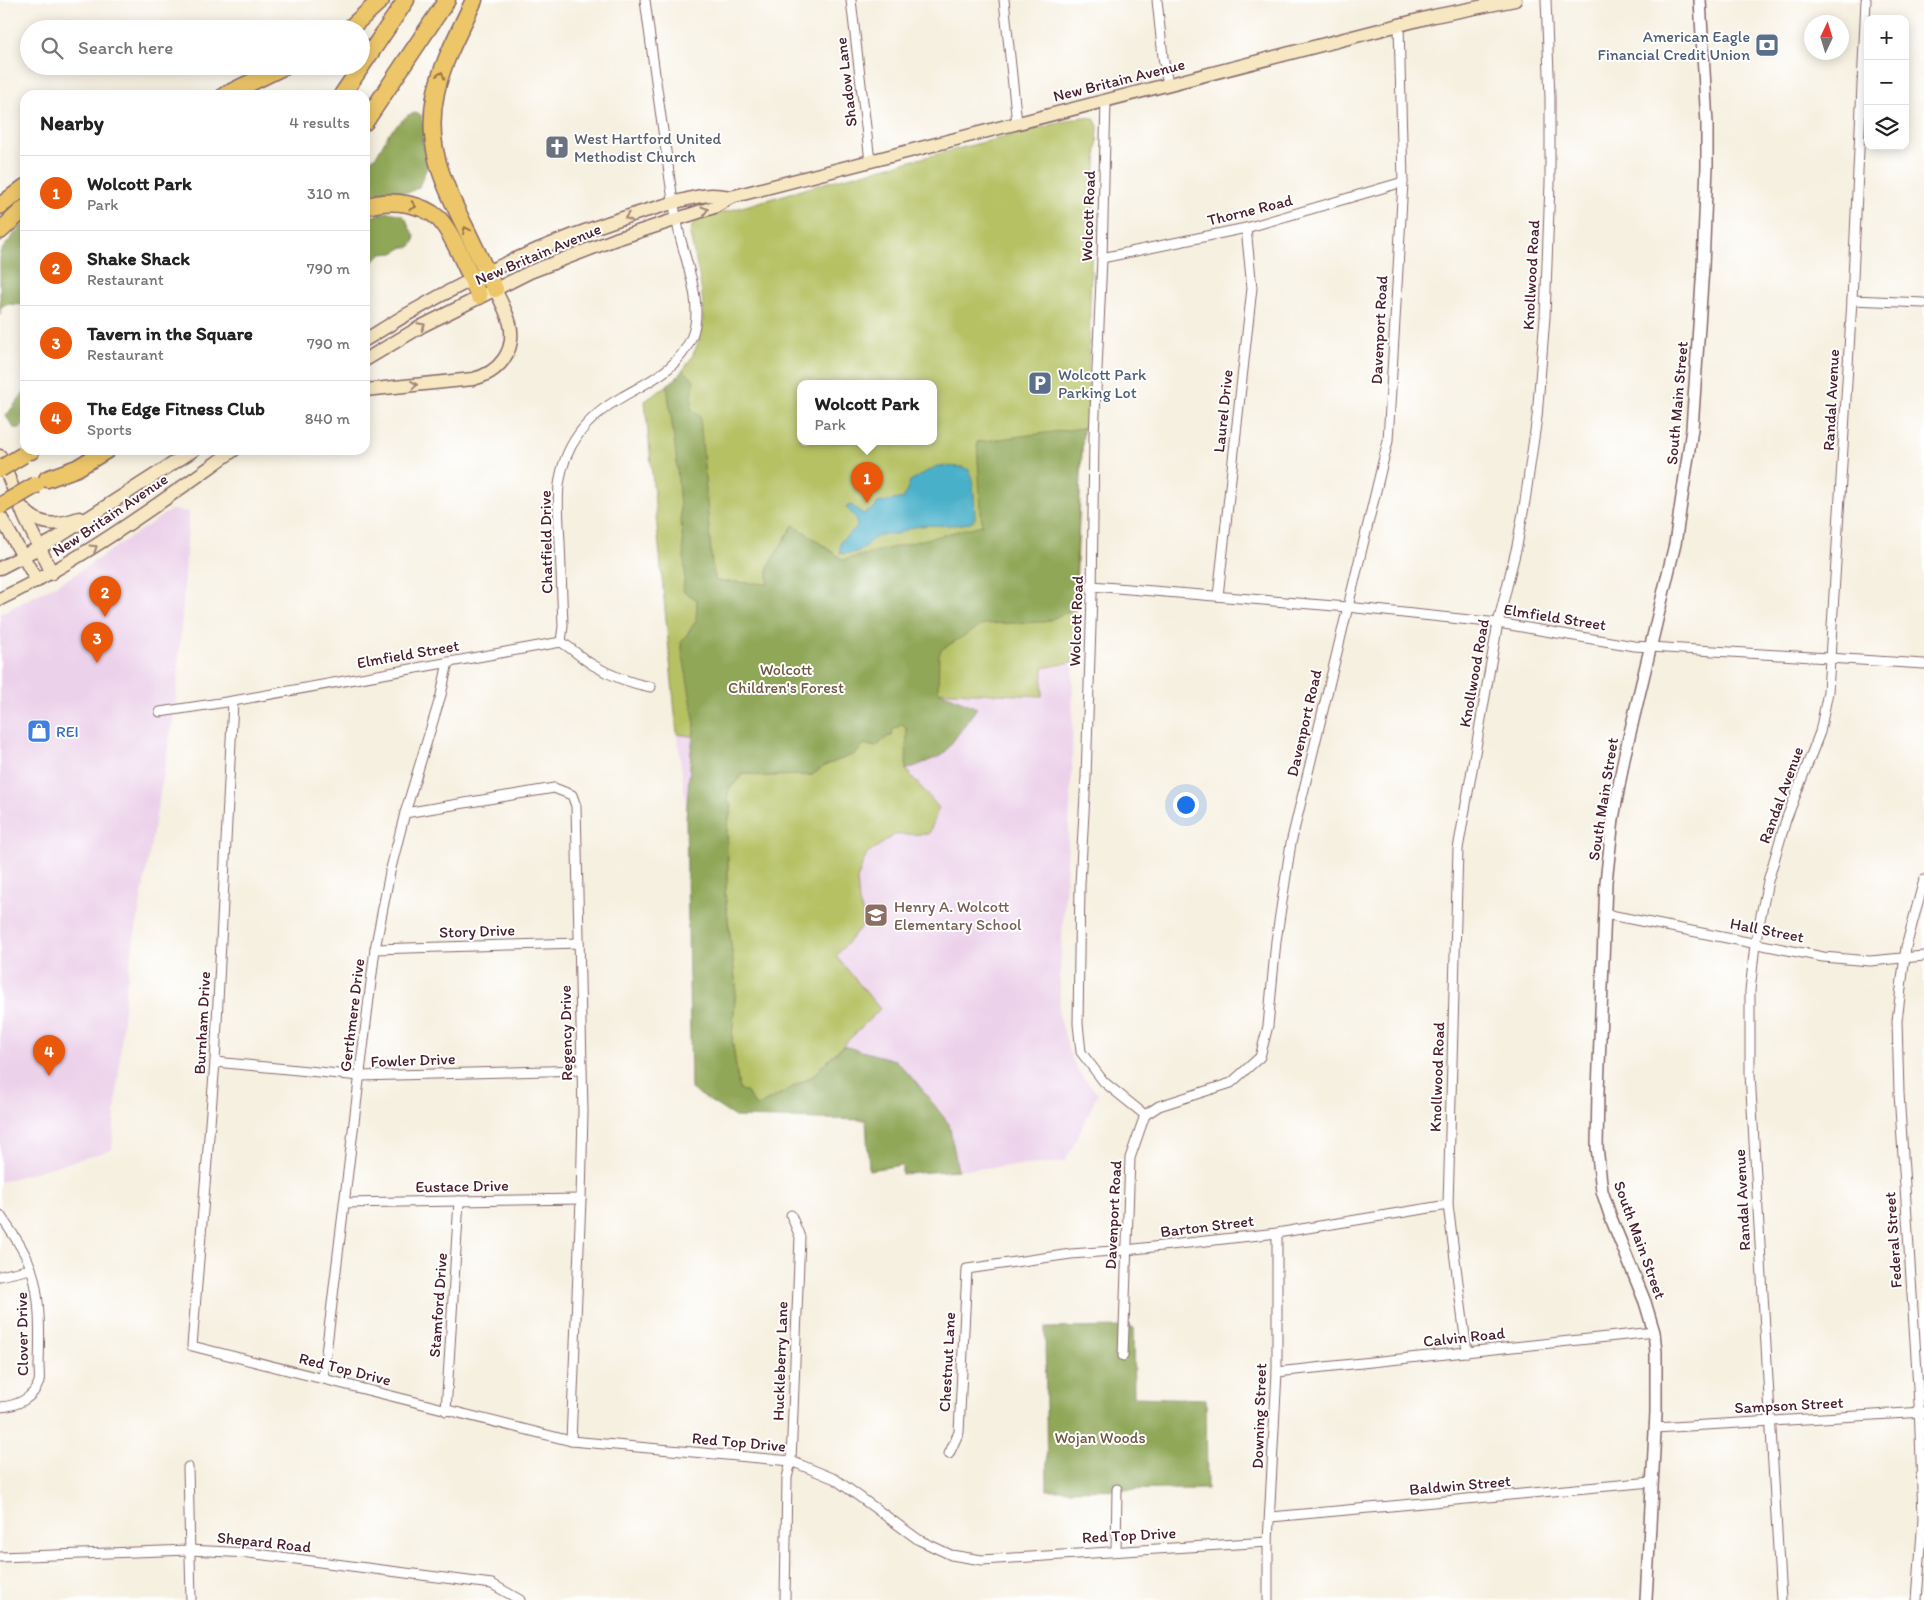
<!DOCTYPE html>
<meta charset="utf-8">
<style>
:root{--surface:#fff;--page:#f2f2f2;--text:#222;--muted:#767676;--line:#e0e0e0;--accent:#ea580c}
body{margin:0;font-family:Itim,sans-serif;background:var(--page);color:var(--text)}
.controls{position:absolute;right:15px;top:15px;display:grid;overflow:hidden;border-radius:10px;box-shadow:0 2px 12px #0003}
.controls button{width:45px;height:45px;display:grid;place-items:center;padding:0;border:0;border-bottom:1px solid var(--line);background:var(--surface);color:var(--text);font:25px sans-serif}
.compass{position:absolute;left:1804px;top:15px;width:45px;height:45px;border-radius:50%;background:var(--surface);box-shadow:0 2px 12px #0003;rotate:4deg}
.you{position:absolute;left:1185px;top:804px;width:18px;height:18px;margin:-12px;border:4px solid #fff;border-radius:50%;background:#1a73e8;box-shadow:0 0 0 8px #1a73e833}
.badge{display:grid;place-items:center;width:32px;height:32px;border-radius:50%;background:var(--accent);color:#fff;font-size:16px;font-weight:700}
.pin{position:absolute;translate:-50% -41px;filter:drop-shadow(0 1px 2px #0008)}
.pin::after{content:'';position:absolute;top:26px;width:18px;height:15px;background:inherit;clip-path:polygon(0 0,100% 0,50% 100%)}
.popup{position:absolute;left:797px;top:380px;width:140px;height:65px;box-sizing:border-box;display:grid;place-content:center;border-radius:10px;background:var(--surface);filter:drop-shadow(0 1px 4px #0005);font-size:16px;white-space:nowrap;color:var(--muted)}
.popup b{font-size:19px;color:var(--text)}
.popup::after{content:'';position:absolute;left:50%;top:100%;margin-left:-10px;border:10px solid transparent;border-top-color:var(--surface)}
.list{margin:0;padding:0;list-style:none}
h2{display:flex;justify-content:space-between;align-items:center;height:65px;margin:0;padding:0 20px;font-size:21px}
h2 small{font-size:16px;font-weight:400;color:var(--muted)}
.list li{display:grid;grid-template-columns:32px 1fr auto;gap:15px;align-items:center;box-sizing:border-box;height:75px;padding:0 20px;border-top:1px solid var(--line)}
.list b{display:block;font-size:19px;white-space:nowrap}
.list p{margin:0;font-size:16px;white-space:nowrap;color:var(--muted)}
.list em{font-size:16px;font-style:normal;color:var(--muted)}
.icon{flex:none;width:28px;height:28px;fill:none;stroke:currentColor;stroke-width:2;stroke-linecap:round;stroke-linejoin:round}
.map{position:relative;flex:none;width:1924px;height:1600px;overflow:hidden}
.search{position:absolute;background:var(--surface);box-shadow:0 2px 12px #0003;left:20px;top:20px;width:350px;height:55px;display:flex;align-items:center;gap:12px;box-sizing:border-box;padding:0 18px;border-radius:28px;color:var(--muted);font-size:19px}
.panel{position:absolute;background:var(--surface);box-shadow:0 2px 12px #0003;left:20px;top:90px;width:350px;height:365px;border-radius:15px}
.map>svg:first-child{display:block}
.built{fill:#ecd1ea}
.green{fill:#b5c163;stroke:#807047;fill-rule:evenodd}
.forest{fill:#90a759;stroke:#6d6342}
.water{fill:#4ab0c9;stroke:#4a687a}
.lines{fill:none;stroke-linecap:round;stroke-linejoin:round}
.minor-casing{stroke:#86686a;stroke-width:11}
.tertiary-casing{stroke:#86686a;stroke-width:14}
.secondary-casing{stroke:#86686a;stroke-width:15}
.motorway-casing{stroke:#86686a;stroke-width:19}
.minor{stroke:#fff;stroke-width:9}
.tertiary{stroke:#fff;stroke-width:11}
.secondary{stroke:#f7e8c3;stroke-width:12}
.motorway{stroke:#ecc669;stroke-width:16}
.motorway-bridge-casing{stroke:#86686a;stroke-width:19;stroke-linecap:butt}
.motorway-bridge{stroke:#ecc669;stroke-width:16}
.oneway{stroke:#9b724a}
.oneway2{stroke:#a08477}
.labels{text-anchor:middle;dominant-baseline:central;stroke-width:4;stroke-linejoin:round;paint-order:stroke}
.service-label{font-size:16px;fill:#4e5e75;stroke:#fff;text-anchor:end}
.street-label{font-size:16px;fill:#4a1f2b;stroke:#fff}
.worship-label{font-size:16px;fill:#5b616d;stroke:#fff;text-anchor:start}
.park-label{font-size:16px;fill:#6f583f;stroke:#fff}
.shop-label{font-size:16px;fill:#366cbe;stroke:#fff;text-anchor:start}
.education-label{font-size:16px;fill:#785e54;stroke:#fff;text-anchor:start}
</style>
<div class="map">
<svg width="1924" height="1600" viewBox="0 0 1924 1600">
<rect width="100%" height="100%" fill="#fff"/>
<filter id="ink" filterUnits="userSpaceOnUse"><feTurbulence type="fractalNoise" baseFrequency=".02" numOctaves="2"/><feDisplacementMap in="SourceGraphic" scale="10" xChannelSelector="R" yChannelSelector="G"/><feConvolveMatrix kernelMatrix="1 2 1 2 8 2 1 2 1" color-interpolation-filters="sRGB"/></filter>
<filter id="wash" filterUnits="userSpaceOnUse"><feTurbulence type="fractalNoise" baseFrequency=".0096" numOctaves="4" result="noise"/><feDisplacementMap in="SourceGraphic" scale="20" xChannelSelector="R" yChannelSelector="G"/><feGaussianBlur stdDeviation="1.12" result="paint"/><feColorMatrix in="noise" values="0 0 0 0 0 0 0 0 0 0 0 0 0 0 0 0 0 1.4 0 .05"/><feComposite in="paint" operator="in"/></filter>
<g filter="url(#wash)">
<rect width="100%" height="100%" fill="#f6f0e0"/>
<g class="built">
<path d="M171 510 189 512 176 703 126 986 112 1150 0 1182V614L71 577Z"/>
<path d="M1073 662 1072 769 1066 879 1061 952 1059 1014 1069 1051 1079 1073 1098 1094 1065 1162 902 1174V1165L869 1170 866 1120 735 1117 691 1089 686 806 677 734 787 751 901 696Z"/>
</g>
<g class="green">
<path d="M1082 117 1094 118 1098 126 1091 265 1087 428H1083L1073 662 1043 668 1042 696 928 691 787 751 677 734 645 401C656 393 670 385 679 375 717 331 701 285 690 235L692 226 697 220 832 181ZM801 384H933V442H801Z"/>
<path d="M903 724C912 735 907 757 906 770L939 808 929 834 894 835 866 855 857 879 859 903 866 921 836 956 880 1009 811 1077 756 1107 746 1091H739L732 1038 736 986 725 894 728 874 727 827 732 806 727 800 729 788 738 781 742 773 764 776 812 775 824 766 857 753 864 744 876 747 893 729Z"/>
</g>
<g class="forest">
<path d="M415 113 421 115 422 122 426 127 422 139 424 149 427 157V167L419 187 410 192H380L365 197V167L378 153 389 133 408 115Z"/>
<path d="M388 212C415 216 401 221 415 235L414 242 410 247H404L393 253 381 254 376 258 365 278V218Z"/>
<path d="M25 221V305L6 304 1 307 0 315V252Z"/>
<path d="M683 369 694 380 691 409 700 416 712 564 716 581 768 584V567L793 525 805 532 843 560 982 525 977 442 1083 428 1074 609 1045 622 984 624 942 649 939 654 938 691 977 708 943 755 906 770 907 729 903 724 893 729 892 736 887 737 876 747 864 744 857 753 824 766 812 775 764 776 742 773 738 781 729 788 727 800 732 806 727 827 728 874 725 894 736 986 732 1038 739 1090 746 1091 756 1107 810 1078 843 1046 895 1060 917 1083 949 1124 958 1170 902 1174V1165L869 1170 866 1120 735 1117 691 1089 686 818 691 751 695 724 681 643 696 621 697 600 683 591 685 571 676 455 667 385 678 377Z"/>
<path d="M25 391V424L20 428H14L6 416Z"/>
<path d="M1133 1327 1134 1397 1206 1399 1207 1489 1047 1490 1045 1328Z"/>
</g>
<path class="water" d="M937 466 962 467 969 470C975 485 974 503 975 519 965 529 930 523 914 527 908 529 903 532 896 534 891 534 885 533 881 535 862 542 866 556 840 553V542L857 527 856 518 846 507 851 505 863 514 875 508 877 503 904 498 910 481Z"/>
</g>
<g filter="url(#ink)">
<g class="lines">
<g class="minor-casing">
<g id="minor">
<path d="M851 0 870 161"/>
<path d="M1004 0 1017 123"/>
<path d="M1157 0 1163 57 1168 84"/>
<path d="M1106 100 1102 258 1094 436 1092 595 1086 777 1080 884 1078 1024 1081 1052 1104 1082 1145 1115"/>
<path d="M1102 258 1246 228 1403 182"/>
<path d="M1852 300 1924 303"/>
<path d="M1092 586 1347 607 1498 623 1634 646 1924 664"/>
<path d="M1218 596 1252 288 1246 228"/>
<path d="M561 642 563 626C562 598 561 570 560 542 559 524 557 504 559 485 564 445 588 416 622 397 651 380 679 369 692 336 704 304 686 264 679 232 674 208 670 182 667 158 659 105 652 52 645 0"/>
<path d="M233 701 215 1062 192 1346 571 1441 791 1461 835 1479 919 1540 951 1555 982 1560 1268 1542"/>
<path d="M160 712 233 701 561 642C573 649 581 658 593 665 611 676 630 683 651 687"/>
<path d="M405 813 554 788 572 795 576 806 583 1111 581 1199 571 1441"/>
<path d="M1605 914 1823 957 1870 961 1924 956"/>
<path d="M375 949 579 943"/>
<path d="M215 1062 360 1076 582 1070"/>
<path d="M344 1203 581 1199"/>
<path d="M0 1215C11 1232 24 1248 31 1268 41 1296 40 1336 39 1366 39 1371 40 1377 39 1382 33 1399 16 1406 0 1407"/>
<path d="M0 1276 31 1269"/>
<path d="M1467 1352 1448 1205 1458 849 1498 623 1517 546 1525 501 1537 417 1545 317 1550 183V98L1546 0"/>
<path d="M1123 1356 1130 1158 1145 1115 1159 1106 1231 1083 1260 1057 1268 1026 1276 941 1291 843 1388 441 1403 182 1399 25"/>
<path d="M1277 1372 1654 1332"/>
<path d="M323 1378 375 949 390 872 405 813 441 695 448 662"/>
<path d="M446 1411 459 1201"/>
<path d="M1655 1428 1924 1412"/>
<path d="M949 1454 959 1432 967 1269 1071 1254 1126 1250 1277 1233 1448 1205"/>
<path d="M188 1467 191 1600"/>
<path d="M1271 1517 1652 1482"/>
<path d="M1116 1550 1117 1489"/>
<path d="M0 1557 189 1550 249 1553 492 1584 520 1600"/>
<path d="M785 1600 787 1478 791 1461 800 1237 791 1215"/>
<path d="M1268 1600V1542L1277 1372V1233"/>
<path d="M1781 1600 1750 1074V991L1755 944 1768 881 1786 820 1820 732 1828 692 1852 300 1866 0"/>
<path d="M1917 1600 1923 1518 1919 1403 1899 1093 1897 1021 1906 947 1924 880"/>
</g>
</g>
<g class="tertiary-casing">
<path id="tertiary" d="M1646 1600 1656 1413V1352L1654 1332 1645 1302 1611 1218 1602 1191 1597 1147 1598 1091 1606 882 1613 819 1624 758 1675 544 1692 429 1703 267 1707 166V124L1700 0"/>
</g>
<g class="secondary-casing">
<g id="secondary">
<path d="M365 340C451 285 548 240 645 211 664 206 694 195 712 195 718 195 725 196 731 197"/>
<path d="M365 360 422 326 530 272 616 239 714 207 731 197 1434 16 1515 0"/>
<path d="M365 390 473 379C499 373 516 351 510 324 507 312 500 300 495 289"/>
<path d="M0 456 25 518 52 573"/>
<path d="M23 508C39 527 57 526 79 518"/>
<path d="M0 516 37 581"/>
<path d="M0 568 52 541 194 450"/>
<path d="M0 599C84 559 158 504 234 450"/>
</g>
</g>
<g class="motorway-casing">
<g id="motorway">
<path d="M474 0C461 29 443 60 436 92 425 142 441 179 463 223 474 245 484 267 495 289"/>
<path d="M349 29 381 0"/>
<path d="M225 95 285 66"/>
<path d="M342 95 406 0"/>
<path d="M365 122 447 0"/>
<path d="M0 206 25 187"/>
<path d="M365 207C379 202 392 201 407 204 418 206 429 210 438 218 452 231 470 276 479 296"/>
<path d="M0 231 25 208"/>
<path d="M31 451V450"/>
<path d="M47 479 77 468 107 450"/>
</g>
</g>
<use href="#minor" class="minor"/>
<use href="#tertiary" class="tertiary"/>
<use href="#secondary" class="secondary"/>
<use href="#motorway" class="motorway"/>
<g class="motorway-bridge-casing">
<g id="motorway-bridge">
<path d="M0 469 23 455"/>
<path d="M0 506 36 485"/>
</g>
</g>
<use href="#motorway-bridge" class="motorway-bridge"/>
</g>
<defs><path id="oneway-chevron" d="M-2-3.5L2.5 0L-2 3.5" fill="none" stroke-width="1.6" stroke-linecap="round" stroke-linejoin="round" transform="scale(1.25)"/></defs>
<g class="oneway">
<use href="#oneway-chevron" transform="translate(441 75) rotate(-71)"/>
<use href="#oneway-chevron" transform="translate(413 206) rotate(15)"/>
<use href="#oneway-chevron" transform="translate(466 230) rotate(-116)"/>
</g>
<g class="oneway2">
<use href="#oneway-chevron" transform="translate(705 210) rotate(-17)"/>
<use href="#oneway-chevron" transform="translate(628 217) rotate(162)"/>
<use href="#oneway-chevron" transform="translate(422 326) rotate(-28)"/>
<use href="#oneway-chevron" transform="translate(414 385) rotate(-6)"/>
<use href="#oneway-chevron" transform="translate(94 548) rotate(-32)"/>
</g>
</g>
<defs>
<g id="bank-square" transform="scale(1.25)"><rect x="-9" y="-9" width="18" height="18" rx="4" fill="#5c6f8a" stroke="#fff"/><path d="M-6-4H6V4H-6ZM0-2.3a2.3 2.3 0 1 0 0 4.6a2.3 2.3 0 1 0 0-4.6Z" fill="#fff"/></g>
<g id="church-square" transform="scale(1.25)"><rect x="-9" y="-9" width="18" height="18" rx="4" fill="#6b7280" stroke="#fff"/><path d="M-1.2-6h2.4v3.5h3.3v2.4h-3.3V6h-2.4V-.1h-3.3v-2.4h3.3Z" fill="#fff"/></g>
<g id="parking-square" transform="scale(1.25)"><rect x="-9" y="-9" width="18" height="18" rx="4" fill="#5c6f8a" stroke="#fff"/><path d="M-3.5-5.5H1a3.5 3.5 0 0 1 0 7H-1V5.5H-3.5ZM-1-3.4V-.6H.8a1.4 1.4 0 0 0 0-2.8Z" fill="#fff"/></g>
<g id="shop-square" transform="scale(1.25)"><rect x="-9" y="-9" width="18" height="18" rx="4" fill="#3f7fe0" stroke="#fff"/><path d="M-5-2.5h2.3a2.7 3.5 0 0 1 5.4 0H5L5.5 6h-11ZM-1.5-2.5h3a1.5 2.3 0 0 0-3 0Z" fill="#fff"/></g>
<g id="school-square" transform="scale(1.25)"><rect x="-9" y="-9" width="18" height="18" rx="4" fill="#8d6e63" stroke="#fff"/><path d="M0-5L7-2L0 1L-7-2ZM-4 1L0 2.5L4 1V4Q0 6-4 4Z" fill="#fff"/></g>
</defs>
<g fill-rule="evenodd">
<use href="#bank-square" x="1767" y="45"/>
<use href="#church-square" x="557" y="147"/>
<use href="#parking-square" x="1040" y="383"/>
<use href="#shop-square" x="39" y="731"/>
<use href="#school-square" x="876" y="915"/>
</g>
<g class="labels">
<g class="service-label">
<text x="1750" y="36">American Eagle<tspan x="1750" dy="18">Financial Credit Union</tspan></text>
<text x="1058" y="374" text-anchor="start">Wolcott Park<tspan x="1058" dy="18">Parking Lot</tspan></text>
</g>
<g class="street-label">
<text transform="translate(1119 80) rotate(-14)">New Britain Avenue</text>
<text transform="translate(846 82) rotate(-97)">Shadow Lane</text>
<text transform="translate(1250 210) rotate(-14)">Thorne Road</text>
<text transform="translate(1088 216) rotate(-88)">Wolcott Road</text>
<text transform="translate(538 254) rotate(-23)">New Britain Avenue</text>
<text transform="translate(1531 275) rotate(-87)">Knollwood Road</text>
<text transform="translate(1379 330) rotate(-87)">Davenport Road</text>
<text transform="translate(1831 400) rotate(-87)">Randal Avenue</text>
<text transform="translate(1677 403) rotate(-85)">South Main Street</text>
<text transform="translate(1223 411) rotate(-84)">Laurel Drive</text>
<text transform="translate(110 515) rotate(-34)">New Britain Avenue</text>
<text transform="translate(546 542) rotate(-91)">Chatfield Drive</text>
<text transform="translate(1555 617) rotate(9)">Elmfield Street</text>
<text transform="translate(1076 621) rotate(-88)">Wolcott Road</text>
<text transform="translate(408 654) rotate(-10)">Elmfield Street</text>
<text transform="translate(1474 673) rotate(-80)">Knollwood Road</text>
<text transform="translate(1304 723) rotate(-77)">Davenport Road</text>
<text transform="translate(1781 795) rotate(-70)">Randal Avenue</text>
<text transform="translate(1603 799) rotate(-81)">South Main Street</text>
<text transform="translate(1767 930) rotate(11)">Hall Street</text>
<text transform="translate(477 931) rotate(-2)">Story Drive</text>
<text transform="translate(352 1015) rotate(-83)">Gerthmere Drive</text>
<text transform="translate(202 1023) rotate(-87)">Burnham Drive</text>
<text transform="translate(566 1033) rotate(-91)">Regency Drive</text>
<text transform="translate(413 1060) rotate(-2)">Fowler Drive</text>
<text transform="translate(1437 1077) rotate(-88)">Knollwood Road</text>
<text transform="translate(462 1186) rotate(-1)">Eustace Drive</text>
<text transform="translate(1742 1200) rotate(-93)">Randal Avenue</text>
<text transform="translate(1113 1215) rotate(-87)">Davenport Road</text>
<text transform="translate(1207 1226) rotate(-7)">Barton Street</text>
<text transform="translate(1640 1240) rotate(70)">South Main Street</text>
<text transform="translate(1893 1240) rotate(-94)">Federal Street</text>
<text transform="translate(438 1305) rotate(-86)">Stamford Drive</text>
<text transform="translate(22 1334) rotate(-91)">Clover Drive</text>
<text transform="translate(1464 1337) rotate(-6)">Calvin Road</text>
<text transform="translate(780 1361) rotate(-88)">Huckleberry Lane</text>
<text transform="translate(947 1362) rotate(-87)">Chestnut Lane</text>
<text transform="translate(345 1369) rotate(14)">Red Top Drive</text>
<text transform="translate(1789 1405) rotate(-3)">Sampson Street</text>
<text transform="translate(1259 1416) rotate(-88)">Downing Street</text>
<text transform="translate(739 1442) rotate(5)">Red Top Drive</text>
<text transform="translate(1460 1485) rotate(-5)">Baldwin Street</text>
<text transform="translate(1129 1535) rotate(-3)">Red Top Drive</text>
<text transform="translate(264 1542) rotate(6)">Shepard Road</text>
</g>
<g class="worship-label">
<text x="574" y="138">West Hartford United<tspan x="574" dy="18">Methodist Church</tspan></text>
</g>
<g class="park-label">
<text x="786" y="669">Wolcott<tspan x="786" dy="18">Children's Forest</tspan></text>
<text x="1100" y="1437">Wojan Woods</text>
</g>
<g class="shop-label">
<text x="56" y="731">REI</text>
</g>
<g class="education-label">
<text x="894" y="906">Henry A. Wolcott<tspan x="894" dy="18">Elementary School</tspan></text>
</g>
</g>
</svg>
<div class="controls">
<button>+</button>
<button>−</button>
<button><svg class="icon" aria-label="layers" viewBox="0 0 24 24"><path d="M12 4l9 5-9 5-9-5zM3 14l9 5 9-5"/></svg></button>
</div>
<svg class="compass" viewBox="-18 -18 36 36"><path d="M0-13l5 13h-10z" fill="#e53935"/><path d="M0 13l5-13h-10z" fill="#767676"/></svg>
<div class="you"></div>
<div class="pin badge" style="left:867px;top:503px">1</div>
<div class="popup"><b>Wolcott Park</b>Park</div>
<div class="pin badge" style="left:105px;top:617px">2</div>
<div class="pin badge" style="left:97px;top:663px">3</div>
<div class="pin badge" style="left:49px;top:1076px">4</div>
<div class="search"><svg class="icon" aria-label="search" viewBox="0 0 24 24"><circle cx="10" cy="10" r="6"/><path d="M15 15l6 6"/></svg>Search here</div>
<section class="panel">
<h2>Nearby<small>4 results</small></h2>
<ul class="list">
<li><span class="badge">1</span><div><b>Wolcott Park</b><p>Park</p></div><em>310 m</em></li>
<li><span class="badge">2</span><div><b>Shake Shack</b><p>Restaurant</p></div><em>790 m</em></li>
<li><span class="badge">3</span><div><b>Tavern in the Square</b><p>Restaurant</p></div><em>790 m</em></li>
<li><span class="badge">4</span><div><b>The Edge Fitness Club</b><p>Sports</p></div><em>840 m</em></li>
</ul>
</section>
</div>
